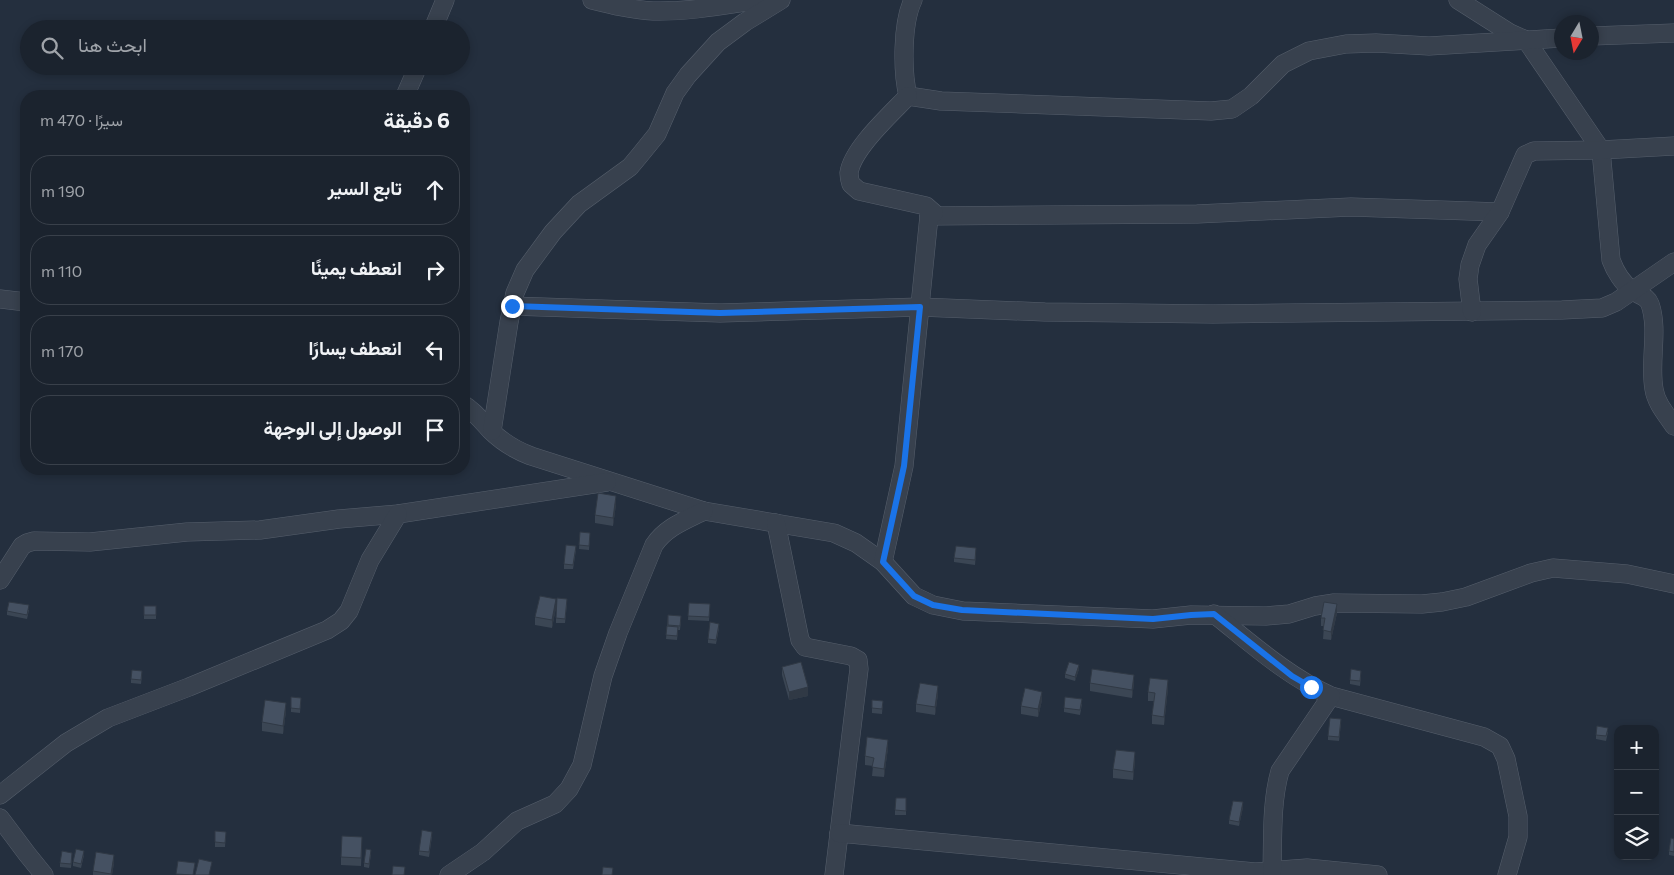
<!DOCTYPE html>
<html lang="ar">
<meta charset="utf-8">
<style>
:root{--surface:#1b232e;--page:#282f3a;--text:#f1f3f6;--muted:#a0a4aa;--line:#39404a}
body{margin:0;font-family:Commissioner,Vazirmatn,sans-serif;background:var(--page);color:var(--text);direction:rtl}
.controls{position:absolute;right:15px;bottom:15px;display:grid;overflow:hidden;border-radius:10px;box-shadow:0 2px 8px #0003}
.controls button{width:45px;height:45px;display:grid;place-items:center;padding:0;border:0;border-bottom:1px solid var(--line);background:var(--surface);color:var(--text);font:25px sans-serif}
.compass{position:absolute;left:1554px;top:15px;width:45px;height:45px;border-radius:50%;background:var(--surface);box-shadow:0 2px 8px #0003;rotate:190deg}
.stop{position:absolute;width:15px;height:15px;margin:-11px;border:4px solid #1a73e8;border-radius:50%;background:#fff}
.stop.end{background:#1a73e8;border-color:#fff;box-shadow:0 1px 5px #0008}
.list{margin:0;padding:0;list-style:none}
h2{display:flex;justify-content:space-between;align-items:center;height:65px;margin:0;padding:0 20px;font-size:21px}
h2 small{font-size:16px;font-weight:400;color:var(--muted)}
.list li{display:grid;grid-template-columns:32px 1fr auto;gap:15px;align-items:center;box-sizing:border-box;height:70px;margin:0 10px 10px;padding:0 10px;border:1px solid var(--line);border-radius:20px}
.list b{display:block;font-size:19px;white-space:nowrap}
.list em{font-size:16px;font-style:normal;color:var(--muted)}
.icon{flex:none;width:28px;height:28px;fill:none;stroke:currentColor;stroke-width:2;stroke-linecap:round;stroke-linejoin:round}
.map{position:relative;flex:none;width:1674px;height:875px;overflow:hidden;direction:ltr}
.search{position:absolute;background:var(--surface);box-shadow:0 2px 8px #0003;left:20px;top:20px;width:450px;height:55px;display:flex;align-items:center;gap:12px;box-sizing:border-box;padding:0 18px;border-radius:28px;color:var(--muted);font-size:19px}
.panel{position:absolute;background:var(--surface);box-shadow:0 2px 8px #0003;left:20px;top:90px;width:450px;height:385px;border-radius:20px;direction:rtl}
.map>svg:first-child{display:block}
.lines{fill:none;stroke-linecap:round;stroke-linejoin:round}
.minor-casing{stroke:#565f6c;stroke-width:19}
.minor{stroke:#38414e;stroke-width:18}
.wall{fill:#3b4654}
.shaded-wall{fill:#303945}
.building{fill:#455162;stroke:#303945}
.route{stroke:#1a73e8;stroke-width:6}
</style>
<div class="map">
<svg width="1674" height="875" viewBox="0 0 1674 875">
<rect width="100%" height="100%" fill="#242f3e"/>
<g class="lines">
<g class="minor-casing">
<g id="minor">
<path d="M592 0C612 5 632 10 653 11 689 12 725 5 760 0"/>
<path d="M1458 0 1510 33 1526 40 1601 150 1611 260C1615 271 1623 284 1633 291 1640 296 1647 296 1650 304 1659 330 1649 362 1654 389 1656 403 1666 414 1674 426"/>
<path d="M433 29 445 0"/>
<path d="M1592 36 1674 33"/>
<path d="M405 96 418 66"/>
<path d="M908 96 941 101 1211 111 1232 109 1251 96 1283 64 1309 51 1346 44 1376 43 1429 46 1562 38"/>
<path d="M908 96C902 71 902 23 913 0"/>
<path d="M929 216 1197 214 1351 207 1500 212"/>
<path d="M0 299 26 302"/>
<path d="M512 306 720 313 920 307 1045 312 1213 314 1562 310 1602 308 1616 302 1674 262"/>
<path d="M1472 312 1468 279 1470 265 1477 245 1500 212 1525 155 1534 151 1601 150 1674 146"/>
<path d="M464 405C474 411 482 421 490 430 502 442 515 450 531 456L704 511 834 533 856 543 883 562 914 596 933 605 963 611 1153 619 1191 615 1266 616 1289 614 1315 606 1334 603 1422 604 1442 602 1466 597 1531 573 1553 568 1627 574 1674 584"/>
<path d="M492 431 509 322 515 293 525 270 553 232 579 204 630 167 640 155 657 134 675 93 688 75 718 42 745 22 781 0"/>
<path d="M776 523 800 640 805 647 851 656 858 660 859 669 834 875"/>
<path d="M883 562 904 466 929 216 934 213 926 206 859 191 851 184C850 181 849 176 849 173 852 149 891 114 908 96"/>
<path d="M0 580 22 546 27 543 34 541 90 542 187 532 260 530 339 519 398 514 607 482"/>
<path d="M1214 614C1252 644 1287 676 1331 696L1484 737 1500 746 1506 759 1518 816V837L1507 875"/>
<path d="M0 795 66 743 108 718 189 687 327 630 341 621 349 611 370 560 398 514"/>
<path d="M0 818 27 854 44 875"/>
<path d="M839 833 1255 872 1307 868 1378 875"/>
<path d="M1272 872C1273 838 1271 803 1280 771L1331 696"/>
<path d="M449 875 483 852 517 821 555 804 569 789 582 765 603 676 618 633 654 545C666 527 686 520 704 511"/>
</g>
</g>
<use href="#minor" class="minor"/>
</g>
<g class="wall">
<path d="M616 504 613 526 595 523V515Z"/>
<path d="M580 532 590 533 589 550 579 549Z"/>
<path d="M576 550 573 569H564V564Z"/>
<path d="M976 553 975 565 954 562V558Z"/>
<path d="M567 603 565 623H556V618Z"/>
<path d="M689 603 710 604 709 621 688 620Z"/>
<rect x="144" y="606" width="12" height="13"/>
<path d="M556 608 552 628 535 625V617Z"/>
<path d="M29 610 27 619 7 615V611Z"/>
<path d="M1337 613 1331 640 1323 639 1324 626H1321V618Z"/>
<path d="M668 615 681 620 680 630H678L677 640 666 639Z"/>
<path d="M719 628 716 644 708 643V639Z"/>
<path d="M782 667 808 696 789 700 782 675Z"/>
<path d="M1079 669 1075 681 1065 678V674Z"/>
<path d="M142 675 141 684 131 683V679Z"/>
<path d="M1361 675 1360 686 1350 684V680Z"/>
<path d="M1090 683H1134L1132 698 1090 691Z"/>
<path d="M1168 688 1164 725 1152 724V715L1154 701H1148V692Z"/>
<path d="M938 694 935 715 916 712V704Z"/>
<path d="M291 697 301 698 300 713 291 712Z"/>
<path d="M872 700 883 701 882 714 872 713Z"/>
<path d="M1042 700 1038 717 1021 714V706Z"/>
<path d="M1082 704 1080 715 1064 712V708Z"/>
<path d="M286 711 283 734 262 731V722Z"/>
<path d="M1341 723 1339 741 1328 740V736Z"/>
<path d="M1608 732 1606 741 1596 739V735Z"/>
<path d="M888 748 884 777 872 776 873 766 865 765V756Z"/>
<path d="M1135 761 1133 780 1113 778V769Z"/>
<path d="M906 798V815H895V810Z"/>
<path d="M1243 807 1239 826 1229 824V820Z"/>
<path d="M215 831 226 832 225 847H215Z"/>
<path d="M432 836 429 857 419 855V851Z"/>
<path d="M1674 839V856L1669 855V851Z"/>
<path d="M362 845 361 866 341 865V857Z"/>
<path d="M371 854 369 868 364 867V863Z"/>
<path d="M84 855 81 868 73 866V862Z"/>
<path d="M72 857 71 868 60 867V863Z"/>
<path d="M114 863 112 875H93V871Z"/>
</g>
<g class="shaded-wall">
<path d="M616 496V504L613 526V518Z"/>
<path d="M556 599V608L552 628V620Z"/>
<path d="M1337 604V613L1331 640V632Z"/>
<path d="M1079 665V669L1075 681V677Z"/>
<path d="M1134 675V683L1132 698V690Z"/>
<path d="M1168 680V688L1164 725V717Z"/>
<path d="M938 686V694L935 715V707Z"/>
<path d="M808 687V696L789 700V692Z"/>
<path d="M1042 692V700L1038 717V709Z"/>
<path d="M286 703V711L283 734V726Z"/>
<path d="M888 740V748L884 777V769Z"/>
<path d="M1135 752V761L1133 780V772Z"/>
<path d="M1243 802V807L1239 826V822Z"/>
<path d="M114 855V863L112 875H111Z"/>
</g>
<g class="building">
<path d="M598 493 616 496 613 518 595 515Z"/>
<path d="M580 532 590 533 589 546 579 545Z"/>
<path d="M566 545 576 546 573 565 564 564Z"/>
<path d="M956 546 976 548 975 560 954 558Z"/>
<path d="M540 596 556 599 552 620 535 617Z"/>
<path d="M557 598 567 599 565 619 556 618Z"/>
<path d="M9 602 29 605 27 615 7 611Z"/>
<path d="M1324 602 1337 604 1331 632 1323 630 1325 618H1321Z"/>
<path d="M689 603 710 604 709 617 688 616Z"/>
<rect x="144" y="606" width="12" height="9"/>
<path d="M668 615 681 616 680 626 668 625Z"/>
<path d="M710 622 719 624 716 640 708 639Z"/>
<path d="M667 626 678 627 677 636 666 635Z"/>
<path d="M801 662 808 687 789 692 782 667Z"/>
<path d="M1069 662 1079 665 1075 677 1065 674Z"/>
<path d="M1092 669 1134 675 1132 690 1090 683Z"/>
<path d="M1351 669 1361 671 1360 681 1350 680Z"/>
<path d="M132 670 142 671 141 680 131 679Z"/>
<path d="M1150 678 1168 680 1164 717 1152 715 1155 693 1148 692Z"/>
<path d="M920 683 938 686 935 707 916 704Z"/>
<path d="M1025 688 1042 692 1038 709 1021 706Z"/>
<path d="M291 697 301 698 300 709 291 708Z"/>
<path d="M1065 697 1082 699 1080 710 1064 708Z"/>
<path d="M265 700 286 703 283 726 262 722Z"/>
<path d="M872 700 883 701 882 709 872 708Z"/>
<path d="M1330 718 1341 719 1339 737 1328 736Z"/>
<path d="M1597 726 1608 728 1606 736 1596 735Z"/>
<path d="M867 737 888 740 884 769 872 767 874 758 865 756Z"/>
<path d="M1116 750 1135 752 1133 772 1113 769Z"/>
<path d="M896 798H906V811L895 810Z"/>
<path d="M1233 801 1243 802 1239 822 1229 820Z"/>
<path d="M422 830 432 832 429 852 419 851Z"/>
<path d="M215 831 226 832 225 843 215 842Z"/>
<path d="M342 836 362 837 361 858 341 857Z"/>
<path d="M1671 838 1674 839V852L1669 851Z"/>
<path d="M76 849 84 851 81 864 73 862Z"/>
<path d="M366 849 371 850 369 864 364 863Z"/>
<path d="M62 851 72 853 71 864 60 863Z"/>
<path d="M96 852 114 855 111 874 93 871Z"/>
<path d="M199 859 212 862 209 875H195Z"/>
<path d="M178 861 195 863 193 875 176 874Z"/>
<path d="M393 866 405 867 404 875H392Z"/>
<path d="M603 867 613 868 612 875H602Z"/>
</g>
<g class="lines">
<path class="route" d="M512 306 720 313 920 307 904 466 883 562 914 596 933 605 962 610 1153 619 1191 615 1214 614 1292 676 1311 687"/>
</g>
</svg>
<div class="controls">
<button>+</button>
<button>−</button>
<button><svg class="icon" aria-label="layers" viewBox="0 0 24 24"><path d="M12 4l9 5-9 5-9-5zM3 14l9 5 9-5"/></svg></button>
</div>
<svg class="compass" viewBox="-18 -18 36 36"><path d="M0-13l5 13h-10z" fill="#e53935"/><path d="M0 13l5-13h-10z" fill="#a0a4aa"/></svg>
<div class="stop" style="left:1311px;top:687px"></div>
<div class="stop end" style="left:512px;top:306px"></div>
<div class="search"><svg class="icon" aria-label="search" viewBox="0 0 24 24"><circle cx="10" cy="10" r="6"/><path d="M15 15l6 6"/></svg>ابحث هنا</div>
<section class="panel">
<h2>6 دقيقة<small>سيرًا · 470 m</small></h2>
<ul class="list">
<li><svg class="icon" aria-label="ahead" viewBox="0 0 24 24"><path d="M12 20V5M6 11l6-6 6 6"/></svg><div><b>تابع السير</b></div><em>190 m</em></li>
<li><svg class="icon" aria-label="right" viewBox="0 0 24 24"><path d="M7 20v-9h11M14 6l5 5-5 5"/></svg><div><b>انعطف يمينًا</b></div><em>110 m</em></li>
<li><svg class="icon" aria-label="left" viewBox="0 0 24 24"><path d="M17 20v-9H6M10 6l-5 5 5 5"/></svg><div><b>انعطف يسارًا</b></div><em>170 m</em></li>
<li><svg class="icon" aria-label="arrive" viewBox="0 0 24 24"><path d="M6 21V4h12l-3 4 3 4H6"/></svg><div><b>الوصول إلى الوجهة</b></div></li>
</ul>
</section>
</div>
